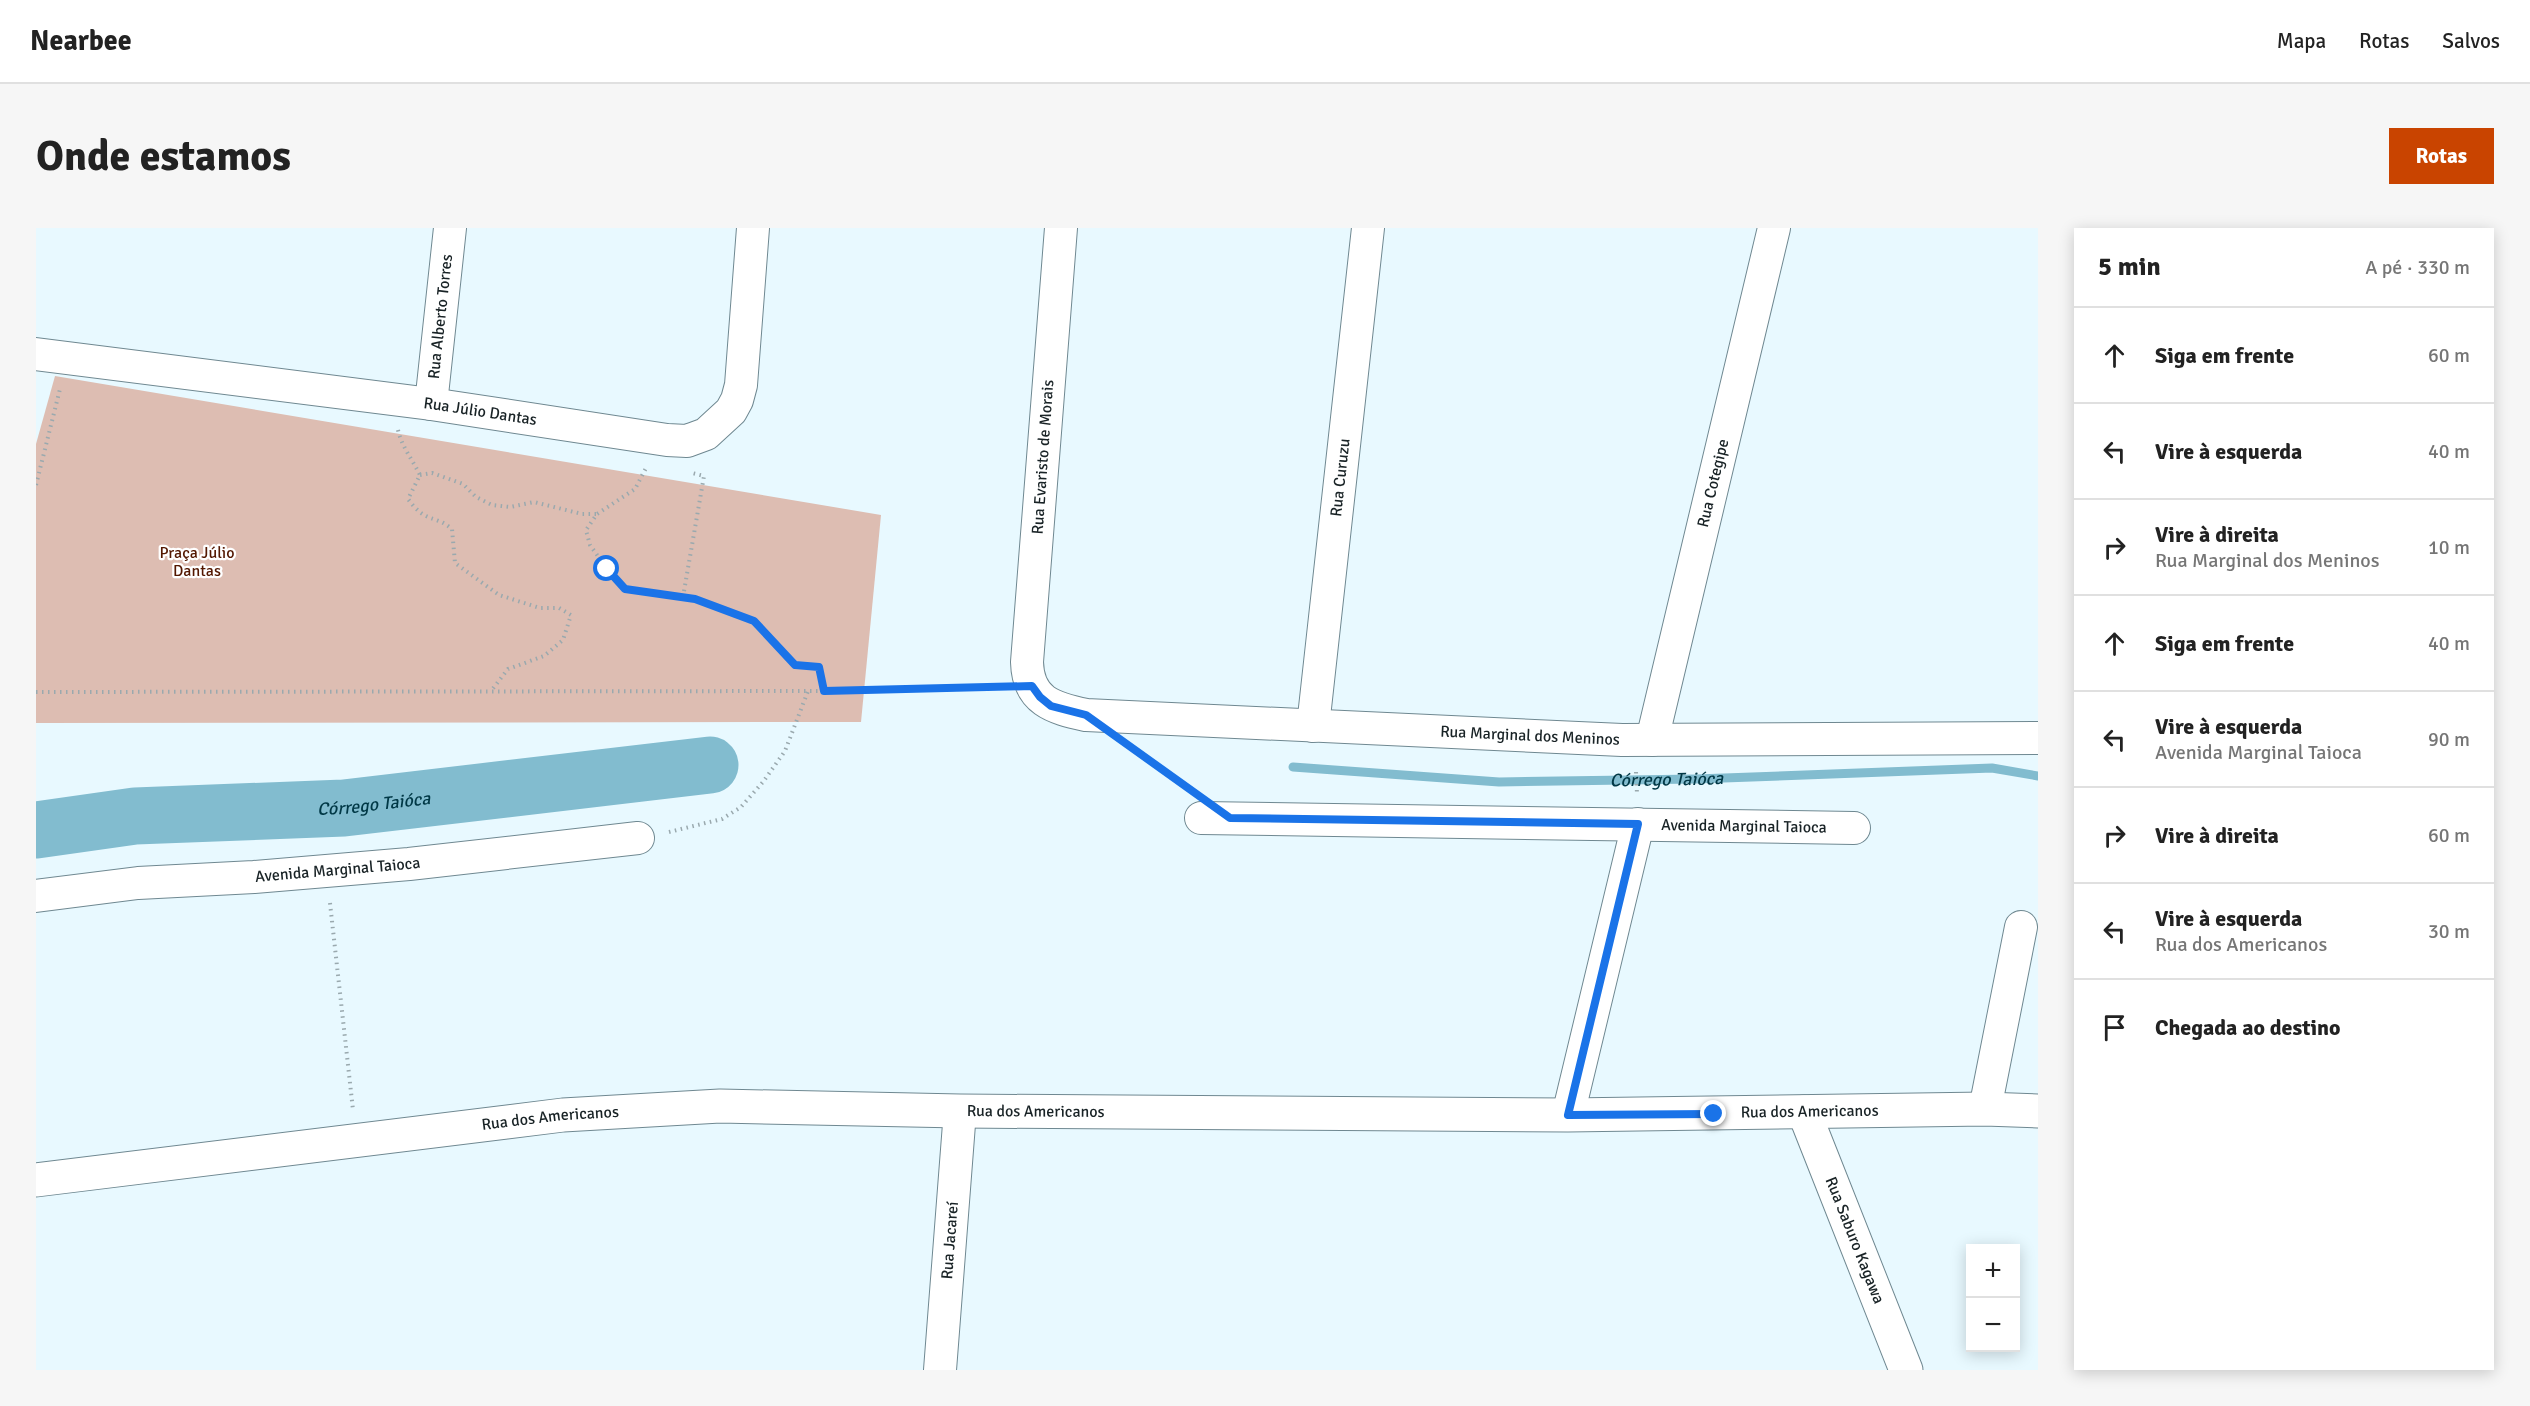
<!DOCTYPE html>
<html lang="pt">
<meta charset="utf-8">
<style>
:root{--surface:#fff;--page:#f6f6f6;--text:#222;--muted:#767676;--line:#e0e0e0;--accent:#c94400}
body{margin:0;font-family:Signika,sans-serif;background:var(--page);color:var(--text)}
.controls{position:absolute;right:18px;bottom:18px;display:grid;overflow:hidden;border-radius:0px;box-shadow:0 3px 15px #0003}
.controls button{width:54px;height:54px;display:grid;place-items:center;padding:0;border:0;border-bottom:2px solid var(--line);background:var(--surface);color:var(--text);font:30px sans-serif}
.stop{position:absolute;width:18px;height:18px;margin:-14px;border:4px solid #1a73e8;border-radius:50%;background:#fff}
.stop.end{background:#1a73e8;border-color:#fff;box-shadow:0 2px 6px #0008}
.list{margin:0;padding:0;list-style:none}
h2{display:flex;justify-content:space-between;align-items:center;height:78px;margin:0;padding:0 24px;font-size:26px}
h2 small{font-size:20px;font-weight:400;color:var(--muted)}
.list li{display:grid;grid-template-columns:39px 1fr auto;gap:18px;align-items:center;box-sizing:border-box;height:96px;padding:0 24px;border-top:2px solid var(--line)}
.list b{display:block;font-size:22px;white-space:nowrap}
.list p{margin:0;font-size:20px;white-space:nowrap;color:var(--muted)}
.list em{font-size:20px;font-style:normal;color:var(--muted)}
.icon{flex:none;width:33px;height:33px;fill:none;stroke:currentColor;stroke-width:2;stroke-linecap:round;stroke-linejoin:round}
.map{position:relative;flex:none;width:2002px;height:1142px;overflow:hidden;border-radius:0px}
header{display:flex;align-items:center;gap:36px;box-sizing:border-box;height:84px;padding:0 30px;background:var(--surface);border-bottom:2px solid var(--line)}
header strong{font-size:28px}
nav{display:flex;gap:33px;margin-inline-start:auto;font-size:21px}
.intro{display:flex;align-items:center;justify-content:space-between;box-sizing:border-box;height:144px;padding:0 36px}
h1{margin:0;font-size:42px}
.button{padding:15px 27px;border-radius:0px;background:var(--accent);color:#fff;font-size:21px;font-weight:700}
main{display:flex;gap:36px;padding:0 36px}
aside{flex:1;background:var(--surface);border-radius:0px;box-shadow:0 3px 15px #0003}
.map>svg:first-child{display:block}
.green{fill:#ddbdb2}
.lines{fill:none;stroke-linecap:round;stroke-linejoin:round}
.stream{stroke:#82bccf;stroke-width:9}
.river{stroke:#82bccf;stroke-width:57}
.minor-casing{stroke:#6f8891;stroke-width:34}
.tertiary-casing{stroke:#6f8891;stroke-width:35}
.path{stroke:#9aa9ae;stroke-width:4;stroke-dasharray:1.5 4.5;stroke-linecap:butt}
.minor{stroke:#fff;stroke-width:32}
.tertiary{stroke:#fff;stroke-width:33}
.route{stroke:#1a73e8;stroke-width:8}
.labels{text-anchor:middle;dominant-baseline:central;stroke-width:4.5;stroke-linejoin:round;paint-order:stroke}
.street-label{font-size:16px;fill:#192326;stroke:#fff}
.park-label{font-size:16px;fill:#531700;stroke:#fff}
.water-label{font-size:18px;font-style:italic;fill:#003846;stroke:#fff}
</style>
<header>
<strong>Nearbee</strong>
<nav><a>Mapa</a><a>Rotas</a><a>Salvos</a></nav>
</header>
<div class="intro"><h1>Onde estamos</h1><a class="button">Rotas</a></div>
<main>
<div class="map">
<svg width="2002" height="1142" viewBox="0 0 2002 1142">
<rect width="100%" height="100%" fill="#e8f9ff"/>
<path class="green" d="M19 148 845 287 825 494 0 495V216Z"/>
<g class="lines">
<path class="stream" id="s1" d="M1257 539 1463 554 1660 551 1956 540 2002 548"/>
<path class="river" id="s2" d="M0 602 99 588 308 580 674 537"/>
<g class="minor-casing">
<g id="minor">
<path id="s3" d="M1025 0 991 434C992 473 1017 480 1050 487L1586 512 2002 510"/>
<path id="s4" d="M0 126 395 176 631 212 651 213 670 206 695 183 701 172 705 157 717 0"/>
<path id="s5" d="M395 176 414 0"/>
<path id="s6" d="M1277 498 1332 0"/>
<path id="s7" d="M1616 512 1738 0"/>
<path id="s8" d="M1165 590 1818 600"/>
<path id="s9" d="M0 668 102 655 218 649 373 636 602 610"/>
<path d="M1949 881 1985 699"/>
<path d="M1532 887 1602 596"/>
<path id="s10" d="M904 1142 924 883"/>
</g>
</g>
<g class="tertiary-casing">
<g id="tertiary">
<path id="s11" d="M1768 884 1870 1142"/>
<path id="s12" d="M0 952 527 887 684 878 924 883 1532 887 1949 881 2002 883"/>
</g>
</g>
<g class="path">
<path d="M362 202C366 219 376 231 384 247L372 271C390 296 398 286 416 301L419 335 463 367 504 380H523L535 387 527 412 508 428 472 441 455 463"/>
<path d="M384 247 396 245 427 256 440 269 456 277 474 279 498 274 546 286H560"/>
<path d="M0 257 24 161"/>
<path d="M647 369 668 248 656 245"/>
<path d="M788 463 964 459"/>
<path d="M0 464 788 463 783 439 759 437 718 393 659 371 589 361 571 341 554 317 550 302 561 286 599 261 610 240"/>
<path d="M1099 522 1154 562"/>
<path d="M1600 544 1601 566"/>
<path d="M633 604 686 591 705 579 727 554 749 523 772 463"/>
<path d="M294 675 317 882"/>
</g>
<use href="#minor" class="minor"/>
<use href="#tertiary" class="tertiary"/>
</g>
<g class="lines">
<path class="route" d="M571 341 589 361 659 371 718 393 759 437 783 439 788 463 996 458 1004 469 1015 478 1050 487 1194 590 1602 596 1532 887 1678 886"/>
</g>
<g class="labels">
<g class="street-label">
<text stroke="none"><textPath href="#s5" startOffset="88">Rua Alberto Torres</textPath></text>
<text stroke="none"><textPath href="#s4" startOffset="448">Rua Júlio Dantas</textPath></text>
<text transform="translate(1007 229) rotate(-86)">Rua Evaristo de Morais</text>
<text stroke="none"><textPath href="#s6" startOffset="250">Rua Curuzu</textPath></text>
<text stroke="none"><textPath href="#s7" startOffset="264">Rua Cotegipe</textPath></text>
<text stroke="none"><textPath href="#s3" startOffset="968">Rua Marginal dos Meninos</textPath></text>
<text stroke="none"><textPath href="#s8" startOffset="543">Avenida Marginal Taioca</textPath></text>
<text stroke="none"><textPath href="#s9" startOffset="303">Avenida Marginal Taioca</textPath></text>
<text stroke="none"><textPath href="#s12" startOffset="1004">Rua dos Americanos</textPath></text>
<text stroke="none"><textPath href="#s12" startOffset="1778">Rua dos Americanos</textPath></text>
<text stroke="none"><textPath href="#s12" startOffset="518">Rua dos Americanos</textPath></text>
<text stroke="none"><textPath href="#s10" startOffset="130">Rua Jacareí</textPath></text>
<text stroke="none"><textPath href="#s11" startOffset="138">Rua Saburo Kagawa</textPath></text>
</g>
<g class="park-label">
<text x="161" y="325">Praça Júlio<tspan x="161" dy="18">Dantas</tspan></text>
</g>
<g class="water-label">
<text stroke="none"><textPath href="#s1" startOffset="374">Córrego Taióca</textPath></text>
<text stroke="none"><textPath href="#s2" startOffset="339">Córrego Taióca</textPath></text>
</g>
</g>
</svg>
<div class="controls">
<button>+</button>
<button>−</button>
</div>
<div class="stop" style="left:571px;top:341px"></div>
<div class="stop end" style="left:1678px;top:886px"></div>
</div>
<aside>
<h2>5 min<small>A pé · 330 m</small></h2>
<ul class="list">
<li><svg class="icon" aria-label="ahead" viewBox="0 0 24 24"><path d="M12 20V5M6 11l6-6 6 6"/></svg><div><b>Siga em frente</b></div><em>60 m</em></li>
<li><svg class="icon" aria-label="left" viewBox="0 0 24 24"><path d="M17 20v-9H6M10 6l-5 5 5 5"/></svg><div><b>Vire à esquerda</b></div><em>40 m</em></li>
<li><svg class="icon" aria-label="right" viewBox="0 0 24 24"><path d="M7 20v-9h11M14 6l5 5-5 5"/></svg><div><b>Vire à direita</b><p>Rua Marginal dos Meninos</p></div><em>10 m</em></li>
<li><svg class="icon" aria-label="ahead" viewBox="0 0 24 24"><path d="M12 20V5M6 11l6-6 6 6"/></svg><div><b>Siga em frente</b></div><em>40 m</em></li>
<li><svg class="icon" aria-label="left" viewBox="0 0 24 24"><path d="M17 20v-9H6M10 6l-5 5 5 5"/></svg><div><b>Vire à esquerda</b><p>Avenida Marginal Taioca</p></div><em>90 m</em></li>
<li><svg class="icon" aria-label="right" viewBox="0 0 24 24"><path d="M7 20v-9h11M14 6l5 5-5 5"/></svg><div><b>Vire à direita</b></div><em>60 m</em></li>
<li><svg class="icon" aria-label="left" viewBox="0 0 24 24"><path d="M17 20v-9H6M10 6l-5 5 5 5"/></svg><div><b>Vire à esquerda</b><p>Rua dos Americanos</p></div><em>30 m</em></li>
<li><svg class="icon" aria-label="arrive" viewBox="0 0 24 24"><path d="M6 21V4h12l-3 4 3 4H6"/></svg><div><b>Chegada ao destino</b></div></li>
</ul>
</aside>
</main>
